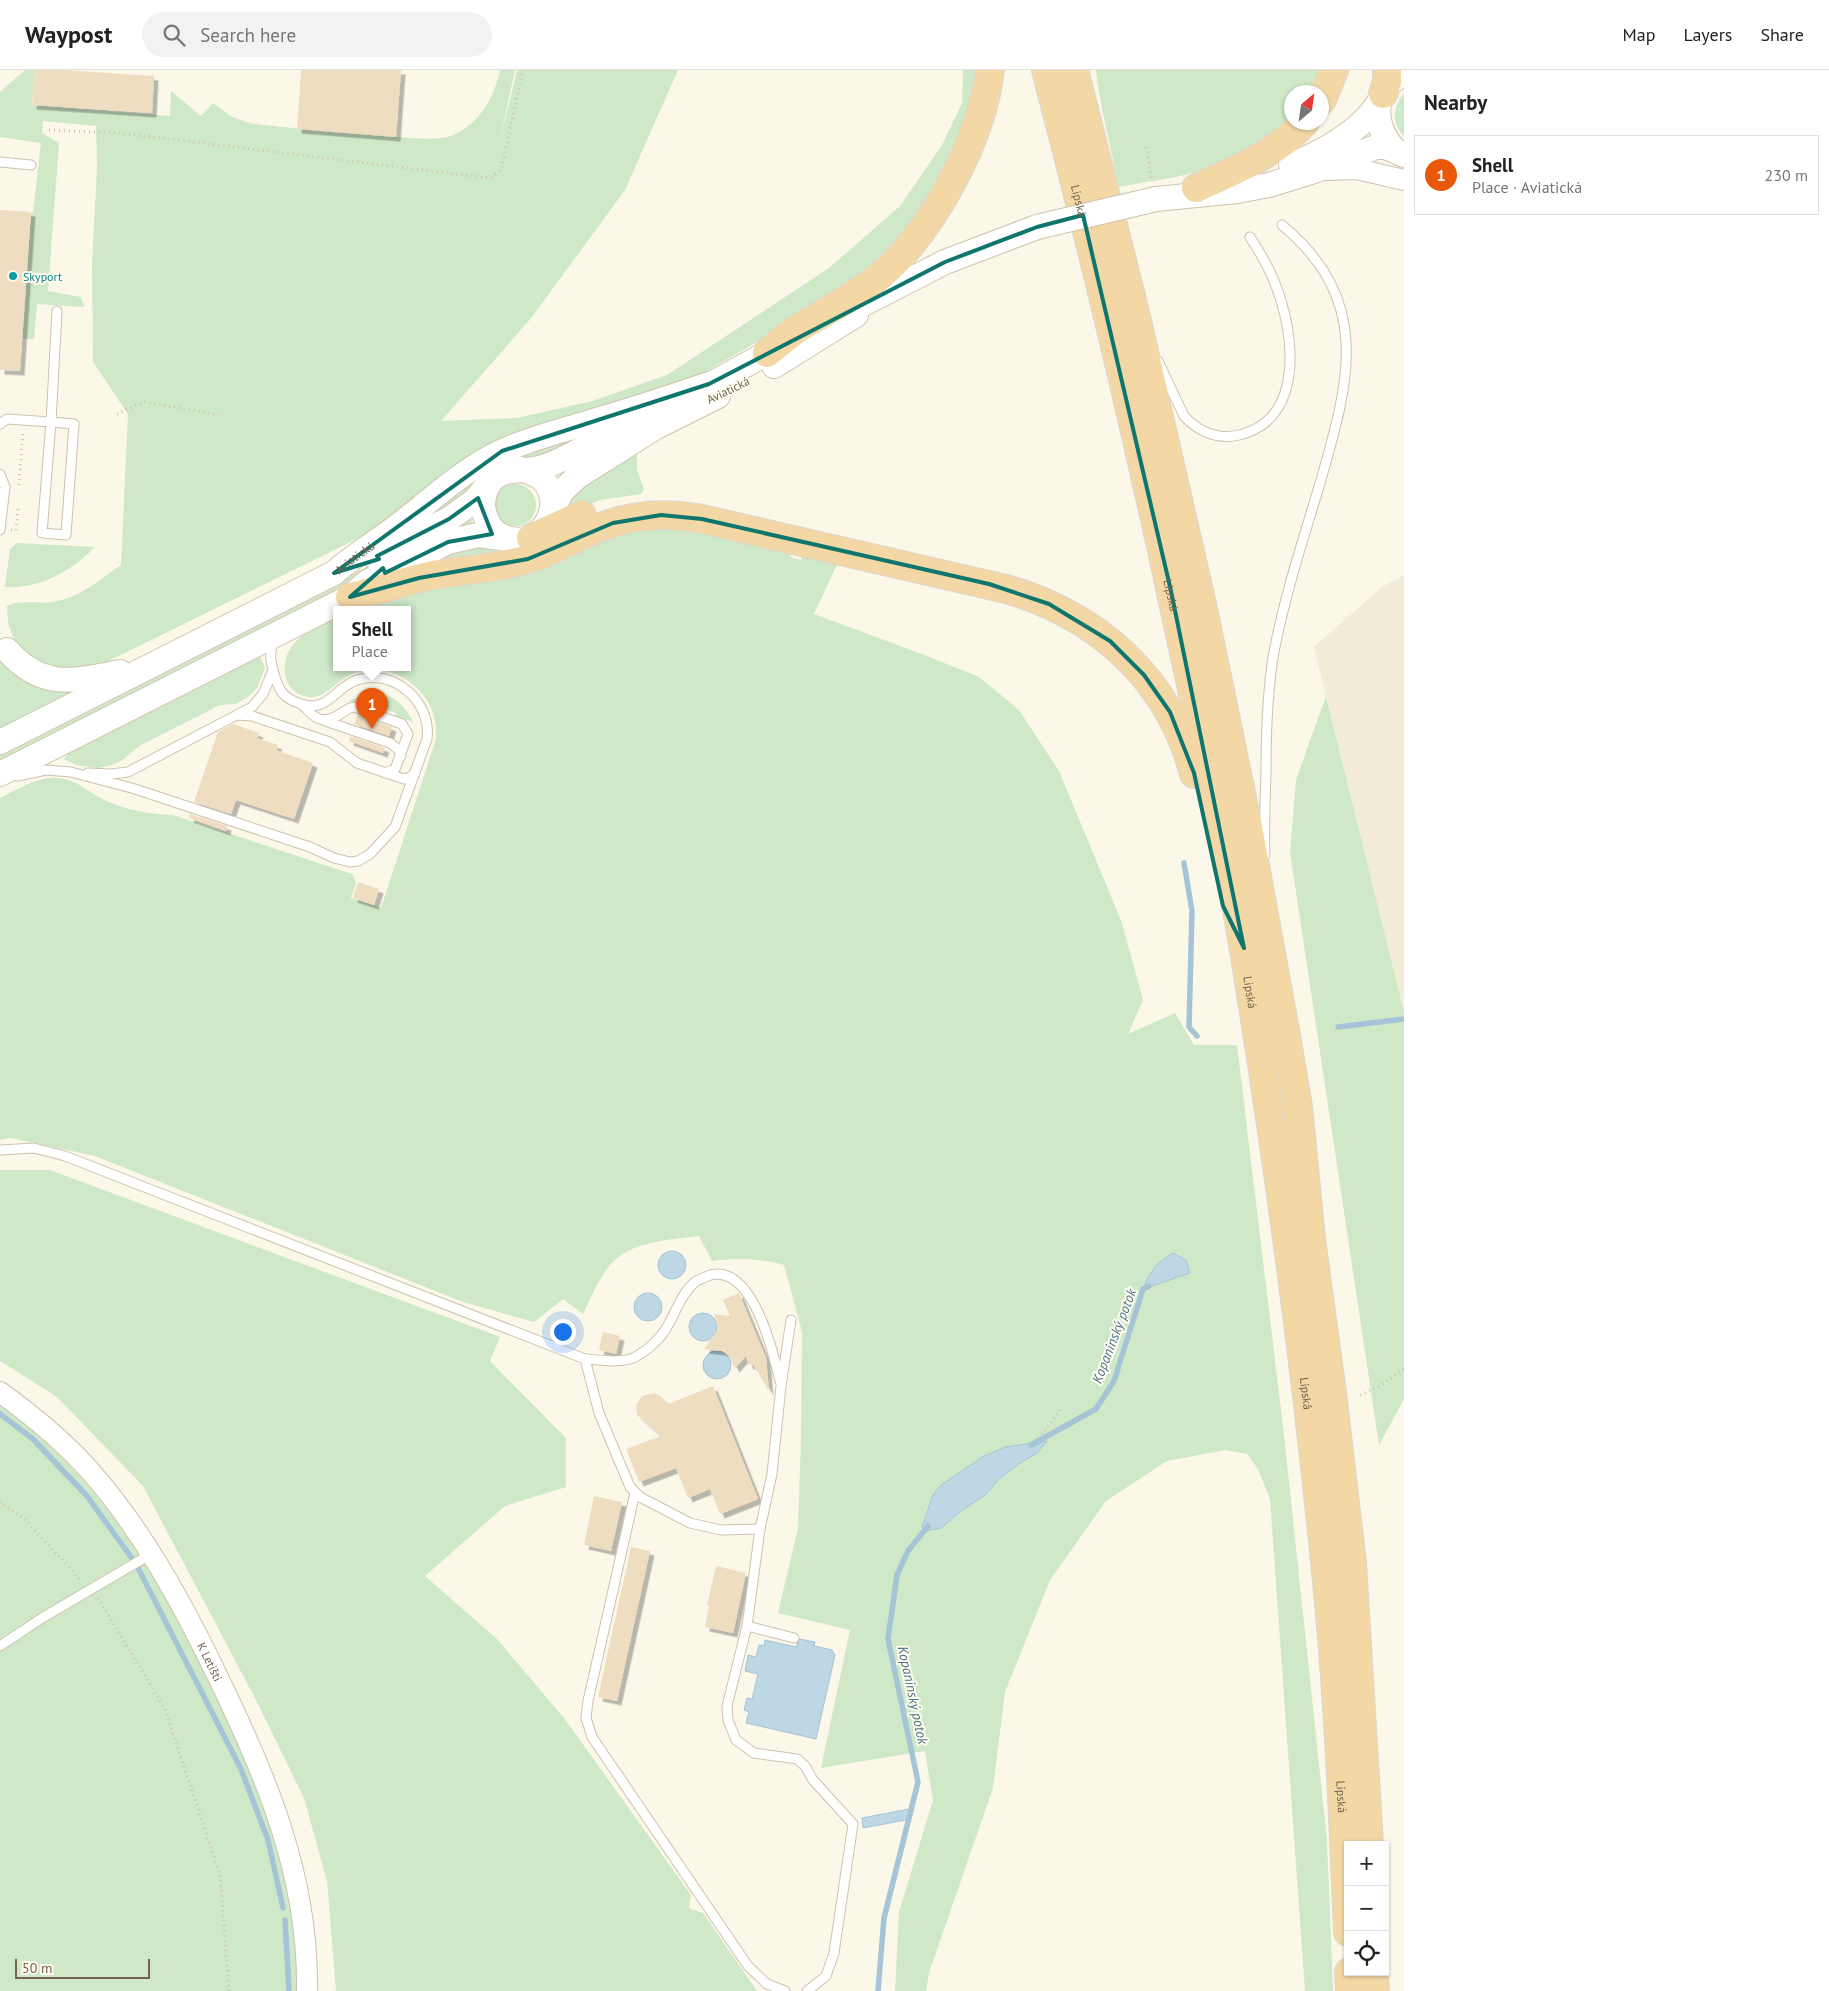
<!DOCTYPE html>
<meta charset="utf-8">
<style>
:root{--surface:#fff;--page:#f2f2f2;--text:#222;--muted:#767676;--line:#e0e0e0;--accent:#ea580c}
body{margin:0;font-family:"PT Sans",sans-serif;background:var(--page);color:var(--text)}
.controls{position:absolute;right:15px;bottom:15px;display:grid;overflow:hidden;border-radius:0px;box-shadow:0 1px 4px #0004}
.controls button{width:45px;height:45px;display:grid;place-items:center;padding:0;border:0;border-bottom:1px solid var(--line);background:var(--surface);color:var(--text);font:25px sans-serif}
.compass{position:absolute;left:1284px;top:15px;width:45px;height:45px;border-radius:50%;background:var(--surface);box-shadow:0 1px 4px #0004;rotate:29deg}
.scale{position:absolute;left:15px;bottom:12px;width:135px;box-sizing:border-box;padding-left:5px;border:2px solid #74634e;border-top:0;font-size:14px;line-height:18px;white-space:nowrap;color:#74634e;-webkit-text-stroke:4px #fefbef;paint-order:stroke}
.you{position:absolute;left:562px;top:1261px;width:18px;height:18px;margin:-12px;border:4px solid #fff;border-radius:50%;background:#1a73e8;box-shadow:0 0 0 8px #1a73e833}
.badge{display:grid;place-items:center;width:32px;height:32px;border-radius:50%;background:var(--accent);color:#fff;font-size:16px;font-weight:700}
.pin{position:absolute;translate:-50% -41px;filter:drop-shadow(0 1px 2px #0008)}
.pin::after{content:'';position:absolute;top:26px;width:18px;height:15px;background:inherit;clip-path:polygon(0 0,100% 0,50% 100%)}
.popup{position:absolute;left:333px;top:536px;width:78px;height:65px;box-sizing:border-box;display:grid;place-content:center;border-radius:0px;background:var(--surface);filter:drop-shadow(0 1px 4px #0005);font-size:16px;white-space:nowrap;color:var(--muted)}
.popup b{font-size:19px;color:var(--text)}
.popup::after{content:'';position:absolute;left:50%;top:100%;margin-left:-10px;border:10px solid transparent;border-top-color:var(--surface)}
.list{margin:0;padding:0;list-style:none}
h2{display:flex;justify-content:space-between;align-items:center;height:65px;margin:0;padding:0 20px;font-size:21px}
h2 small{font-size:16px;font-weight:400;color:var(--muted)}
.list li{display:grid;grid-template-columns:32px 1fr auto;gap:15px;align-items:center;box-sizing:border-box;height:80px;margin:0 10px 10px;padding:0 10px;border:1px solid var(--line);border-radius:0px}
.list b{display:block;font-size:19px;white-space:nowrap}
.list p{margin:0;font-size:16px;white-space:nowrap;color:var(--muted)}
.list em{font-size:16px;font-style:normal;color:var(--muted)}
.icon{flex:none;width:28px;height:28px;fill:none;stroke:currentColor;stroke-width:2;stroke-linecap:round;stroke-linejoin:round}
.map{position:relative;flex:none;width:1404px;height:1921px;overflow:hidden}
header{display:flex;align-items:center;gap:30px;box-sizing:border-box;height:70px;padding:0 25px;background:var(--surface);border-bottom:1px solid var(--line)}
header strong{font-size:24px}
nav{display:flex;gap:28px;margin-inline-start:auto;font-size:18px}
.search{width:350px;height:45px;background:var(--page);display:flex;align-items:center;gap:12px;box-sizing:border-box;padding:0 18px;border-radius:28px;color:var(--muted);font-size:19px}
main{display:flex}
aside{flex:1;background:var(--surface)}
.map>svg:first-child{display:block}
.residential{fill:#f2ebd8}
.green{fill:#cee8c8}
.water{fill:#bed7e4;stroke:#a5c4d5}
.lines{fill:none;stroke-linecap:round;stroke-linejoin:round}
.stream{stroke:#a5c4d5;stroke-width:5.5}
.building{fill:#efddc2;filter:url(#shadow)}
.service-casing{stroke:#cdc2af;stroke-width:11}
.tertiary-casing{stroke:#cdc2af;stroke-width:22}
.secondary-casing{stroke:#cfc3ad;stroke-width:26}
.trunk-casing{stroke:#dbd6d1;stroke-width:30}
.path{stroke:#d4c1a5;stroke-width:3;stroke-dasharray:1 4;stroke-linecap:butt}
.service{stroke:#fff;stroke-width:9}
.tertiary{stroke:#fff;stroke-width:20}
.secondary{stroke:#fff;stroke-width:24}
.trunk{stroke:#f3d8a5;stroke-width:28}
.secondary-bridge-casing{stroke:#cfc3ad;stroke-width:26;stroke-linecap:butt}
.secondary-bridge{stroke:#fff;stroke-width:24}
.marked{fill:none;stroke:#0f766e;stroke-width:4;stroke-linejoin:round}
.culture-dot{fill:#0f9aa8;stroke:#fefbef;stroke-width:2}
.labels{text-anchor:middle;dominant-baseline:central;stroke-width:4;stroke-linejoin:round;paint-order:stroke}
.street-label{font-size:12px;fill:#74634e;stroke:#fefbef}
.culture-label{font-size:12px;fill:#0d838f;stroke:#fefbef;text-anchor:start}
.water-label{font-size:14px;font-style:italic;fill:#4c758c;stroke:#fefbef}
</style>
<header>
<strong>Waypost</strong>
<div class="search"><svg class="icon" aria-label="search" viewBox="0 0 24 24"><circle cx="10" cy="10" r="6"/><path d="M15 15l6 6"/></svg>Search here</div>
<nav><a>Map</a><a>Layers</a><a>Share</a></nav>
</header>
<main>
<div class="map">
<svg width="1404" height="1921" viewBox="0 0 1404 1921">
<defs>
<filter id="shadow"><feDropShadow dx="4.5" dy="4.5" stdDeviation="0" flood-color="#0004"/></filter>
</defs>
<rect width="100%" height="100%" fill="#fbf8e9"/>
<path class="residential" d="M1404 505V942L1314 577 1382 517Z"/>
<g class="green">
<path d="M25 0H35L32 35 170 46 171 21 201 46 213 33 232 47 253 54C296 59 339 62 382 65 399 67 438 72 453 65 480 53 494 28 500 0H515L499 75 517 0H678L625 120 532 247 441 351 517 348 592 331 667 305 829 198 900 136 942 75 962 33 963 0H980L972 36 945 103 904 163 863 202 792 251 697 307 595 343 383 456 88 601C57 606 20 591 10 559 7 552 8 543 7 536 22 529 41 535 57 531 82 526 101 509 121 495L128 344 93 292 92 196 97 97 96 56 43 51 42 63 59 73 48 221 81 227 84 237 37 234 34 269H22L31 144 33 142 41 73 0 67V22Z"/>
<path d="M1096 0H1320L1312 22H1292L1291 50C1269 68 1244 87 1216 96 1185 107 1151 111 1118 117 1112 78 1100 39 1096 0Z"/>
<path d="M1404 23V66C1391 54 1393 36 1404 23Z"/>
<path d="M603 356 455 435 402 460 488 395Z"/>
<path d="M637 375V400L644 419 641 424 600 430 564 445 566 428Z"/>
<circle cx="515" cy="435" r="21"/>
<path d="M470 447 473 454 0 692V683L412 474Z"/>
<path d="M666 453 792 478 790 487 801 490 804 481 840 488 814 544 922 584 979 607 1019 640 1059 701 1122 853 1143 930 1128 964 1175 943 1194 975H1237L1284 1365 1327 1770 1333 1921H1305L1270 1429 1258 1399 1247 1384 1225 1380 1167 1391 1106 1431 1050 1510 1005 1622 993 1718 929 1903 926 1921H895L899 1842 933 1730 925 1681 821 1698 850 1560 778 1543 798 1458 801 1368 802 1262 784 1195C759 1188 738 1188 712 1191L699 1166C668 1170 626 1171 607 1199 597 1213 590 1229 583 1244L563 1229 534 1252 463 1232 95 1086 11 1068 0 1070V728C16 720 32 710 50 708 76 706 88 724 109 732 131 741 149 744 173 745L352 804 356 813 351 828 381 838 435 672C438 653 433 634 419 620 399 599 368 593 343 609 333 616 324 627 311 627 283 626 278 593 293 575 304 561 321 554 337 546V598H407V540H350L599 467Z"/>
<path d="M17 473 95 477C71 501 40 519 5 517L10 479Z"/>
<path d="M546 475 433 494 453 483 476 476Z"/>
<path d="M0 583 60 617 75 622 0 659Z"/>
<path d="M260 586 265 598 257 618 248 627 236 634 220 635 141 675 121 691 109 696 98 698 76 695 64 689 68 683Z"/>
<path d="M367 623C389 621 404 633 413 652L395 646 396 643 362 632 361 635 349 631Z"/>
<path d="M1326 626 1404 942V1329L1379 1375 1290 782 1296 710Z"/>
<path d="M0 1100H50L500 1267 490 1291 566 1368V1417L505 1436 425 1506 497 1569 564 1648 691 1825 689 1838 703 1843 757 1921H336L327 1811 304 1728 257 1632 143 1416 57 1327 0 1291Z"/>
<path d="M0 1334C101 1408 159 1507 212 1618 259 1715 299 1812 297 1921H0Z"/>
</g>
<g class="water">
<circle cx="672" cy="1195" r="14"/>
<path d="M1173 1183 1186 1190 1190 1203 1143 1219C1149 1202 1158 1192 1173 1183Z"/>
<circle cx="648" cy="1237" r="14"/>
<circle cx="703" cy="1257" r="14"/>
<circle cx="717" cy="1295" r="14"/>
<path d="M1047 1371 1037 1383 1023 1391 999 1409 985 1425 964 1439 941 1458 925 1461 922 1457 933 1425 941 1415 984 1386 1005 1377Z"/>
<path d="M799 1569 815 1572 814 1576 832 1580 835 1585 816 1669 746 1653 749 1642 744 1640 747 1628 752 1629 758 1604 745 1601 748 1585 756 1587 759 1575 764 1576 765 1570 796 1577Z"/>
<path d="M909 1739 911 1749 863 1758 862 1748Z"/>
</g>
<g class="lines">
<g class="stream">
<path d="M1184 793 1192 841 1189 957 1197 966"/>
<path d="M1338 957 1404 949"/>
<path d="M0 1344 33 1369 87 1426 136 1494 241 1699 268 1770 283 1838"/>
<path d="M1031 1375 1096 1339 1114 1311 1143 1219 1149 1216"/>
<path d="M285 1850 289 1921"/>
<path d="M878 1921 884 1848 918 1712 888 1569 897 1505 908 1481 928 1456"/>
</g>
</g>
<g class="building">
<path d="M35 0H64L154 6 152 43 32 35Z"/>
<path d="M301 0H401L396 67 297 59Z"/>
<path d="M0 140 31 142 20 301 0 300Z"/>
<path d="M358 645 392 657 389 666 354 654Z"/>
<path d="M233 654 259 663 257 668 278 675 276 680 313 693 294 749 236 730 231 744 194 732 218 662Z"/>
<path d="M350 666 385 678 383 683 349 671Z"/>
<path d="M190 744 227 756 226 761 189 748Z"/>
<path d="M358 812 379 819 374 835 353 828Z"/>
<path d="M739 1223 766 1288 769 1321 753 1294 749 1295 746 1286 735 1298 728 1285 722 1281 704 1279 718 1259 714 1244 730 1246 723 1230Z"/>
<path d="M603 1262 620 1266 616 1284 599 1280Z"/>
<path d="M713 1316 758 1429 720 1444 710 1419 688 1428 676 1398 639 1412 626 1379 661 1366 637 1345 636 1335 642 1326 654 1323 660 1326 668 1334Z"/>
<path d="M594 1426 622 1432 611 1481 584 1475Z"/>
<path d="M631 1477 650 1481 617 1631 598 1627Z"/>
<path d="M716 1496 746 1503 733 1563 705 1557 709 1535H707Z"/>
</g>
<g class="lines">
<g class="service-casing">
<g id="service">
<path d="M0 92 31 95"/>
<path d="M1158 291 1184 346C1199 362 1217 370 1239 365 1307 349 1294 259 1274 211 1268 195 1259 181 1250 167"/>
<path d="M51 352 74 354 66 465 42 463Z"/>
<path d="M0 354 7 349 51 352 57 241"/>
<path d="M0 404 5 417 0 460"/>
<path d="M302 635C307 638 309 643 314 646 327 656 339 644 350 638L354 637 402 654 408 664 395 699 385 703"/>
<path d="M237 645 252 646 330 672 357 693 404 709 410 707 415 703"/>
<path d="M325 651 390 673 399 680 401 686"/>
<path d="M88 703 111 704 128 702 252 637 263 624 273 600"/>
<path d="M17 706 46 700 71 702 135 719 310 777 334 788 350 792 358 791 370 784 395 757 427 669C432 632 394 598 357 610 333 618 328 646 296 632 283 627 279 620 275 607 271 594 268 582 275 570"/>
<path d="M1265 785C1264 757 1265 730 1266 702 1266 662 1267 621 1274 582 1285 524 1304 467 1321 410 1349 311 1373 231 1282 155"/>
<path d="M0 1080 34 1078 65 1086 585 1289 599 1343 630 1417 640 1427 690 1453 721 1460 760 1459"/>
<path d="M791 1250 781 1316 772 1404 760 1459 747 1556 727 1636 728 1650 736 1670 754 1683 797 1689 805 1696 813 1710 853 1754 834 1883 826 1906 807 1921"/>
<path d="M585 1289C599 1290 625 1294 637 1286 648 1280 661 1268 667 1257 676 1242 681 1224 695 1212 697 1210 702 1209 705 1207 751 1187 773 1281 780 1311"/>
<path d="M635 1423 588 1631 586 1648 592 1667 748 1896 767 1914 785 1921"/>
<path d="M747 1556 794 1568"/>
<path d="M0 1576 42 1548 151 1484"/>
</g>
</g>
<g class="tertiary-casing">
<g id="tertiary">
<path d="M1326 100 1357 99 1404 110"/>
<path id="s1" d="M0 1322C33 1346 64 1371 91 1402 142 1460 181 1531 215 1601 265 1703 309 1805 307 1921"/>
</g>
</g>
<g class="secondary-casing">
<g id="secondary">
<path d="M1396 81C1372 58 1370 19 1404 4"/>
<path d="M1291 95C1323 82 1361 61 1380 31"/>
<path d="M1156 129 1237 121 1269 115 1314 101 1376 77H1386L1404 85"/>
<path d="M836 248 945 192 1037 157"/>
<path d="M774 296 856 245"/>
<path d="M695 323 767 283 785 276"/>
<path d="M521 399C528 402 536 404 542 409 568 434 541 479 507 468 497 465 489 458 486 448 481 437 483 422 490 412 503 396 522 403 539 398 556 394 572 384 588 376 607 366 626 357 646 348"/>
<path d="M552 440 562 421 578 406 656 357 718 326"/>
<path d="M375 487 449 449 474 431 487 416"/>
<path d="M7 580C42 620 74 611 120 602"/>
<path id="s2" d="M0 672 334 503C353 486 375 473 395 458 429 432 465 398 503 381 533 367 565 360 597 350 634 339 671 327 709 314"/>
<path d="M0 704 350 527 367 512 448 472 478 465 508 469"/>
</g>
</g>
<g class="trunk-casing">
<g id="trunk">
<path id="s3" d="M1046 0C1096 190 1141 381 1182 573 1204 675 1227 777 1244 880 1277 1083 1305 1288 1325 1492 1338 1615 1343 1739 1348 1862"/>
<path d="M1074 0 1133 234 1203 539 1247 752 1286 966 1298 1037 1311 1169 1332 1323 1352 1493 1369 1775"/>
<path d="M1383 24 1387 12V0"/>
<path d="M1322 30 1334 0"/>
<path d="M1196 118C1235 100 1275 85 1305 52"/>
<path d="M767 283C778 274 788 265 800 257 827 241 856 226 880 206 933 161 982 69 990 0"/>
<path d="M531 468 582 445"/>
<path d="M350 527C380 521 408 509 439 504 469 499 499 498 528 489 552 482 572 469 594 460 629 444 665 442 702 449L1006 519C1099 546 1169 609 1194 704"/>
<path d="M1349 1902 1350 1921"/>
<path d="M1374 1902 1375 1921"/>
</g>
</g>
<g class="path">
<path d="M49 60 119 63 490 108 501 100 523 0"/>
<path d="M1146 77 1152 109"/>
<path d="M117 344 145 332 219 345"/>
<path d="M19 415 23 361"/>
<path d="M11 460H16L18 439"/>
<path d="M1360 1325 1380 1316 1404 1298"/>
<path d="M1042 1365 1062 1338"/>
<path d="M0 1432 23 1448 82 1511"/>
<path d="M98 1528 165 1639 220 1805 229 1921"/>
</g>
<use href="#service" class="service"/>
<use href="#tertiary" class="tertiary"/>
<use href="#secondary" class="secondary"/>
<use href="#trunk" class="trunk"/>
<g class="secondary-bridge-casing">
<path id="secondary-bridge" d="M1037 157 1156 129"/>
</g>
<use href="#secondary-bridge" class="secondary-bridge"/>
</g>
<path class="marked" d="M1083 145 1171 521 1244 878 1223 836 1194 703 1170 642 1144 605 1110 571 1049 534 989 514 702 449 661 445 613 453 528 489 419 508 350 527 383 498 385 503 448 472 492 464 478 428 449 449 377 486 379 489 334 503 502 381 709 314 945 192 1037 157Z"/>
<circle class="culture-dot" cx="13" cy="206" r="5"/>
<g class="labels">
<g class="street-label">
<text stroke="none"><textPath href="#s3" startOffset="135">Lipská</textPath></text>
<text transform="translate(728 320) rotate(-26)">Aviatická</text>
<text stroke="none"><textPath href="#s2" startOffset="400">Aviatická</textPath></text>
<text stroke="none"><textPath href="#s3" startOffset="540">Lipská</textPath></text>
<text stroke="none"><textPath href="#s3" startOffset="945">Lipská</textPath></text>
<text stroke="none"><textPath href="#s3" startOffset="1350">Lipská</textPath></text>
<text stroke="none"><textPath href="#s1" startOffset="346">K Letišti</textPath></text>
<text stroke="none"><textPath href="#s3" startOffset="1755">Lipská</textPath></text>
</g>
<g class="culture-label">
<text x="23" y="206">Skyport</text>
</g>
<g class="water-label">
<text transform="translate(1114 1266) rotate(-69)">Kopaninský potok</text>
<text transform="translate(913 1625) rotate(78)">Kopaninský potok</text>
</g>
</g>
</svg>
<div class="controls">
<button>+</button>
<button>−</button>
<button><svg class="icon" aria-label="locate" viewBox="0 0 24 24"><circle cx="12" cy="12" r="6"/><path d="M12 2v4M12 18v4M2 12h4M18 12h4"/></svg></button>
</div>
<svg class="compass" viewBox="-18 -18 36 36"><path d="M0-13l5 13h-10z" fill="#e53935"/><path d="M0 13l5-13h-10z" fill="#767676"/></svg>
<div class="scale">50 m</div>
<div class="you"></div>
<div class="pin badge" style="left:372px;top:659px">1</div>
<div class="popup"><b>Shell</b>Place</div>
</div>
<aside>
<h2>Nearby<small></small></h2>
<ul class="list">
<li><span class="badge">1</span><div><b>Shell</b><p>Place · Aviatická</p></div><em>230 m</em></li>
</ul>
</aside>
</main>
